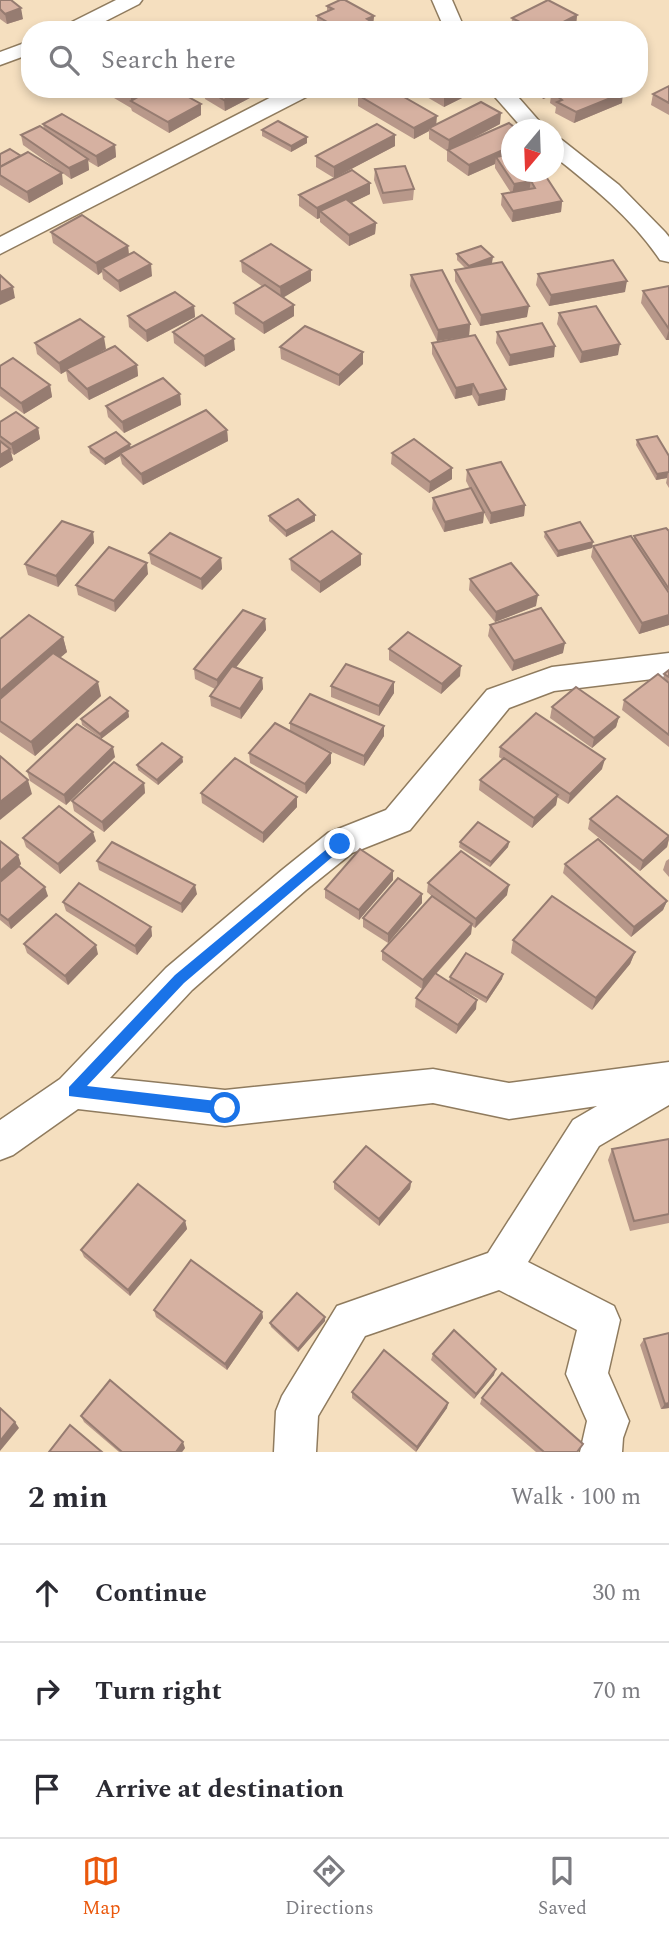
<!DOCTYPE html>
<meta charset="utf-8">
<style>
:root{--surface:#fff;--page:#f7f7f7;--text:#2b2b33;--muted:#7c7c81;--line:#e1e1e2;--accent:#ea580c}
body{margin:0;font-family:Spectral,serif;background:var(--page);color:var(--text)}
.compass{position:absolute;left:501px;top:119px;width:63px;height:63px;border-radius:50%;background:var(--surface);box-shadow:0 4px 10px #0003;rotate:199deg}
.stop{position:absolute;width:21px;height:21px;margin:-16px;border:5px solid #1a73e8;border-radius:50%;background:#fff}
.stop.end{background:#1a73e8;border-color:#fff;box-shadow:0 2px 7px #0008}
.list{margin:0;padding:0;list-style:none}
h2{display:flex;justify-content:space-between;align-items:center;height:91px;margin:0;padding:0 28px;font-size:30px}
h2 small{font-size:23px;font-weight:400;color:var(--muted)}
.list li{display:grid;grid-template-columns:46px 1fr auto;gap:21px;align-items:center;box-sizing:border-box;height:98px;padding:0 28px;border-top:2px solid var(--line)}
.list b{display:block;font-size:26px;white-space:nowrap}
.list em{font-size:23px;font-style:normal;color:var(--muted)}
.icon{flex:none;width:38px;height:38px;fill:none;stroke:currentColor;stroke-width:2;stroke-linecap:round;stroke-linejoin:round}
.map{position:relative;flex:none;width:669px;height:1452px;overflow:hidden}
.search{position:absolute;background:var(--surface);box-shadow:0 4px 10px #0003;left:21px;right:21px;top:21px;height:77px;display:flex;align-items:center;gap:18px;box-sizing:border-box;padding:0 24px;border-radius:28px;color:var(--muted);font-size:26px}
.sheet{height:385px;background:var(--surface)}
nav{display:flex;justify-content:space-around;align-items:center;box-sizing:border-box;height:98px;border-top:2px solid var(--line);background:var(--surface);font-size:19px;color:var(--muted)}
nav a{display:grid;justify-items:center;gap:4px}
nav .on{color:var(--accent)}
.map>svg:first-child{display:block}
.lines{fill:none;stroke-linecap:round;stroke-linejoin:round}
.minor-casing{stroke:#8f7b5e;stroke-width:3}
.minor{fill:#fff;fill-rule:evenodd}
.wall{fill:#b8988a}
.shaded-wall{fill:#967c71}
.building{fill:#d6b1a1;stroke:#967c71;stroke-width:2}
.route{fill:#1a73e8}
</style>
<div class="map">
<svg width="669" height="1452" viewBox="0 0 669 1452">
<rect width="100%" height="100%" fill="#f5dfbf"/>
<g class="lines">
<g class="minor-casing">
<g id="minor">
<path d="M116 0H142L139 4 88 30H61L64 26Z"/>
<path d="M432 0H452L465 30H445Z"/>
<path d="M30 41V54L0 65V52Z"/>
<path d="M287 89H315L312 94 0 254V237Z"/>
<path d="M488 89H511L547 130H524Z"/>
<path d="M554 138 562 140 619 185 665 232 669 237V262L660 260C632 218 593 187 554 156Z"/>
<path d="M669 653V677L554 691 509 708 410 830 352 853 306 890 192 990 110 1078 225 1090 433 1069 509 1083 669 1062V1105L599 1146 528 1262 614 1306 620 1320 608 1373 629 1421 623 1438 622 1452H580L587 1421 566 1374 577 1330 499 1290 365 1336 318 1416 316 1452H274L276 1411 282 1396 337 1306 488 1253 573 1120 597 1106 509 1119 433 1103 225 1126 78 1109 13 1155 0 1160V1120L60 1079 166 968 282 870 328 833 386 810 487 690 552 667Z"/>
</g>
</g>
<use href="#minor" class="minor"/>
</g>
<g class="wall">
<path d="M0 0 23 19 7 24 0 19Z"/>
<path d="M327 6 374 16 373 23 377 30H321L317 27V16L327 12Z"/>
<path d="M577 15 576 25 567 30H513L511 29 512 18Z"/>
<path d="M669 86V115L651 105 653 94Z"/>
<path d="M113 89H174L201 104V115L169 133 132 111 131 108 114 98Z"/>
<path d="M204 89H263V91L225 111 205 99Z"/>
<path d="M413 89H467L466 96 444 107Z"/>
<path d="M533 89H618L622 103 574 123 555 113 556 107 550 103 551 96 543 99Z"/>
<path d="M358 95 436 125 500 124 465 143 509 123 512 172H543L562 201 561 212 512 222 501 205 502 194 511 193 495 168V164L468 176 447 161V151L429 139V131L414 139 358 106Z"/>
<path d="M43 124 115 145 116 157 98 167 88 161 89 170 71 179 23 145 21 135 44 129Z"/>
<path d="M262 130 307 137V143L291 152 262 136Z"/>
<path d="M395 135V146L334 178 316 167V156Z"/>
<path d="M0 154 63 184 29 203 0 185Z"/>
<path d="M375 169 414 189 413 200 383 204 374 180Z"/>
<path d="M370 194 351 203 376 223 375 234 349 246 320 222V218L317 219 299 206V195Z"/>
<path d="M51 232 128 246 129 255 152 276 120 292 103 279 102 272 98 275 53 243Z"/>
<path d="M457 254 527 317 480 326 455 281V270L465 268 457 260Z"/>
<path d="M241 261 311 281 283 297 294 316 264 334 235 314 234 303 263 287 242 272Z"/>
<path d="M538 274 625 292 549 306 536 285Z"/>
<path d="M411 275 470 324 469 336 437 341 410 286Z"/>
<path d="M669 286V340H666L641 303 643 291Z"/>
<path d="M194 306 195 317 147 342 129 327 128 316Z"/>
<path d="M559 313 618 355 580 363 557 324Z"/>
<path d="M173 332 235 350 205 367 174 343Z"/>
<path d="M497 332 554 357 509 366 496 343Z"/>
<path d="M35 343 106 349 85 360 137 365 138 376 89 400 68 381 66 371 61 374 37 354Z"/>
<path d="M432 343 506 389 505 400 478 406 472 395 455 399 432 354Z"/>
<path d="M280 347 363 352V364L339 386 281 359Z"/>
<path d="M0 366 50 385 52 397 24 414 0 396Z"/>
<path d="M180 394 181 405 124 433 108 417 106 406Z"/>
<path d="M0 422 38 428 40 439 14 455 11 453 13 460 0 468Z"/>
<path d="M227 430 228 441 143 485 122 464 120 456 105 465 90 453 89 447H131Z"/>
<path d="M637 440 669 456V488L666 483 667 478 656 480 636 445Z"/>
<path d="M392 453 452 479 429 493 391 464Z"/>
<path d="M467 470 525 505 524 516 490 524 484 513 483 523 444 532 432 509 433 498 470 489 466 481Z"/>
<path d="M269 516 315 521 286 537 269 521Z"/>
<path d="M669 531V625L639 634 591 557 593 546 634 540V536Z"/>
<path d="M93 532 94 543 58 587 28 575 25 564Z"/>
<path d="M545 532 592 548 557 557 544 537Z"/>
<path d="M149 553 221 558 222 569 202 590 151 564Z"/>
<path d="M361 554V565L320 593 291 570 290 559Z"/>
<path d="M148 574 115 612 78 595 76 585Z"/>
<path d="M470 579 536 606 495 622 469 590Z"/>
<path d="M265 619 266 630 236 667 262 678 263 689 241 719 211 706 210 696 215 689 195 679 194 669Z"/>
<path d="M490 625 563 653 512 671 488 636Z"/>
<path d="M63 637 67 652 60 657 101 696 35 756 0 732V639Z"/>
<path d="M389 649 460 676 441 694 389 660Z"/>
<path d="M669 670V747L622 710 624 700 663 679 664 674Z"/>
<path d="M331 686 394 693 379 716 331 697Z"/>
<path d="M552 707 619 717 616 727 592 748 550 718Z"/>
<path d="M128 711 129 717 101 739 115 757 66 805 30 781 27 771 99 737 82 725 81 719Z"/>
<path d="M290 723 384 736 364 766 316 745 331 753V763L306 794 250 763 249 753 290 731Z"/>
<path d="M500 747 602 769 568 804 557 797 556 805 532 828 479 790 480 780 502 759 499 757Z"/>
<path d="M182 757 183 762 158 785 138 770 137 765Z"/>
<path d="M144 783 145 793 104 832 74 811 72 801Z"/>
<path d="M201 793 297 807 263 843 202 803Z"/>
<path d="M590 819 669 836V839L667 847 640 871 588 829Z"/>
<path d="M23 838 96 841 60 874 26 847Z"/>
<path d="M0 841 18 855 21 864 19 866 48 896 11 929 0 920Z"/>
<path d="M460 842H509L508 847 490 867 459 847Z"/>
<path d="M669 859V877L663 870 666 861Z"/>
<path d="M97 861 197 894 182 913 99 870Z"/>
<path d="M565 864 667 901 663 910 631 937 563 873Z"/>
<path d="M393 871V880L359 920 325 898V889Z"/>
<path d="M428 883 507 895 475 928 472 926 471 934 436 974 476 1009 456 1034 415 1007 416 998 422 989 382 960V951L435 899 427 892Z"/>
<path d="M422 894V903L388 943 363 927V918Z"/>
<path d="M63 902 151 927 152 936 137 955 66 911Z"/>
<path d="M513 940 635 952 630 964 592 1010 511 953Z"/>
<path d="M24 944 98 954 68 985 27 953Z"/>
<path d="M503 974 502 979 486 1003 449 982 450 977Z"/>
<path d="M669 1139V1223L630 1231 608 1160 612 1149Z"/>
<path d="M334 1182H411L410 1189 379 1226 334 1189Z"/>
<path d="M185 1221 187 1229 130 1296 84 1257 81 1250Z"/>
<path d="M154 1310 262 1312 263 1318 227 1370 156 1317Z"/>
<path d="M325 1321 298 1352 271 1327 270 1323Z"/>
<path d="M644 1339 669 1408 661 1409 640 1345Z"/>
<path d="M433 1354 494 1375 474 1399 431 1360Z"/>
<path d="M352 1392 448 1403 447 1408 416 1452 352 1398Z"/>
<path d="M482 1398 578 1452H536L480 1404Z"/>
<path d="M81 1416 185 1448 182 1452H119L84 1422Z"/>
</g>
<g class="shaded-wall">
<path d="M21 8 23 19 7 24 5 14Z"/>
<path d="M577 15 576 25 567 30H548Z"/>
<path d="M374 16 373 26 377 25V30H367V19Z"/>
<path d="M146 89H159L131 101V97Z"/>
<path d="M244 89H263V91L225 111 224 100Z"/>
<path d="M459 89H467L466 96 444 107V96Z"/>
<path d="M544 89H571L552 92 551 96 543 99Z"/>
<path d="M623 93 622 103 574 123 576 112Z"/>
<path d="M201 104V115L169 133 168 122Z"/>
<path d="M501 113 500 124 448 151 449 140Z"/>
<path d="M437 116 436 127 429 128V131L414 139V128Z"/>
<path d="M395 135V146L334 178V167Z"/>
<path d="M307 137V143L291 152V146Z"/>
<path d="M115 145 116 157 98 167 96 156Z"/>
<path d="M512 146V157H496L495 164 468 176 469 165Z"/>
<path d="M88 159 89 170 71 179 69 168Z"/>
<path d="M62 173 63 184 29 203 27 192Z"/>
<path d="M531 181 529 192 512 195 514 184Z"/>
<path d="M370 183V194L325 216 320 211V218L317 219V208Z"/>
<path d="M562 201 561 212 512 222 513 211Z"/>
<path d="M376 223 375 234 349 246V235Z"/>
<path d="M128 246 129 257 102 268V272L98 275 96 263Z"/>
<path d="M493 257 492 263 468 272 469 266Z"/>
<path d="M151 264 152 276 120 292 118 281Z"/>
<path d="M311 270V281L281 299 280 287Z"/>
<path d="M627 281 625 292 549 306 551 295Z"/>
<path d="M13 287 15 298 0 305V292Z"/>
<path d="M294 305V316L264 334 263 323Z"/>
<path d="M194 306 195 317 147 342 146 331Z"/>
<path d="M529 306 527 317 480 326 481 315Z"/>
<path d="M470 324 469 336 437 341 438 330Z"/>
<path d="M669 329V340H666Z"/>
<path d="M104 337 106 349 61 374 59 363Z"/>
<path d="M234 339 235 350 205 367 204 356Z"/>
<path d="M620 344 618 355 580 363 582 352Z"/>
<path d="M555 346 554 357 509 366 510 355Z"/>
<path d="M363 352V364L339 386V375Z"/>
<path d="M137 365 138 376 89 400 87 389Z"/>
<path d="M473 384 472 395 455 399 456 388Z"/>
<path d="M50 385 52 397 24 414 21 403Z"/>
<path d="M506 389 505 400 478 406 479 395Z"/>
<path d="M180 394 181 405 124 433 122 422Z"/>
<path d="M38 428 40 439 14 455 11 444Z"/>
<path d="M227 430 228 441 143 485 141 474Z"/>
<path d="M130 444 131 449 120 453V456L105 465 104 459Z"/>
<path d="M10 449 13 460 0 468V455Z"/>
<path d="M452 468V479L429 493 430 482Z"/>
<path d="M668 472 667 478 656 480 657 474Z"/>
<path d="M525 505 524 516 490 524 491 513Z"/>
<path d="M484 512 483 523 444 532 445 522Z"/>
<path d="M315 515V521L286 537V531Z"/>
<path d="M93 532 94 543 58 587 56 576Z"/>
<path d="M593 542 592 548 557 557 558 551Z"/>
<path d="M361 554V565L320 593V582Z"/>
<path d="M221 558 222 569 202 590 201 579Z"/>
<path d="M147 563 148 574 115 612 114 601Z"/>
<path d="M538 595 536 606 495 622 496 612Z"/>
<path d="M669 615V625L639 634 642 623Z"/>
<path d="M265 619 266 630 218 690 217 680Z"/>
<path d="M63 637 67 652 0 709V691Z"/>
<path d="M565 643 563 653 512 671 514 661Z"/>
<path d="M461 666 460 676 441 694 442 684Z"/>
<path d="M262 678 263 689 241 719 240 709Z"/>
<path d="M98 682 101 696 35 756 31 742Z"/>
<path d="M394 682V693L379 716V706Z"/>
<path d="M128 711 129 717 101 739 100 734Z"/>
<path d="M619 717 616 727 592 748 594 738Z"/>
<path d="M384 726V736L364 766V756Z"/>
<path d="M113 747 115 757 66 805 64 795Z"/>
<path d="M331 753V763L306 794 305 784Z"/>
<path d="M182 757 183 762 158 785 157 780Z"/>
<path d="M605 759 602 769 568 804 570 794Z"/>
<path d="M28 780 32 794 0 820V802Z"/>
<path d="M144 783 145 793 104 832 102 822Z"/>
<path d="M558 795 556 805 532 828 534 818Z"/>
<path d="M297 797V807L263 843V833Z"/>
<path d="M93 832 96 841 60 874 58 864Z"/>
<path d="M669 838 667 847 640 871 643 861Z"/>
<path d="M509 842 508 847 490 867 491 862Z"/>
<path d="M18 855 21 864 0 884V871Z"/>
<path d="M393 871V880L359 920V910Z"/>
<path d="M195 885 197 894 182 913 181 904Z"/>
<path d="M509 885 507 895 475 928 476 919Z"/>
<path d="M45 887 48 896 11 929 8 920Z"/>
<path d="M422 894V903L388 943V934Z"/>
<path d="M667 901 663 910 631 937 634 927Z"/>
<path d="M472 924 471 934 422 989 423 980Z"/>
<path d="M151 927 152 936 137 955 135 946Z"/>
<path d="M96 945 98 954 68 985 65 976Z"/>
<path d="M635 952 630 964 592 1010 596 998Z"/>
<path d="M503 974 502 979 486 1003 487 998Z"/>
<path d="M477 1000 476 1009 456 1034 458 1025Z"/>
<path d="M411 1182 410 1189 379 1226V1219Z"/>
<path d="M185 1221 187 1229 130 1296 128 1290Z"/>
<path d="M262 1312 263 1318 227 1370 225 1364Z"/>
<path d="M325 1317V1321L298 1352V1349Z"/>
<path d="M496 1369 494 1375 474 1399 476 1394Z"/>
<path d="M448 1403 447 1408 416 1452 417 1447Z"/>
<path d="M669 1403V1408L661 1409 665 1404Z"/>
<path d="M15 1422 19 1428 0 1451V1441Z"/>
<path d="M183 1442 185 1448 182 1452H176Z"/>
</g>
<g class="building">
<path d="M0 0H11L21 8 5 14 0 9Z"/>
<path d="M340 0H345L374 16 367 19 377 25 367 30H360L356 28 352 30H341L317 16 333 9 327 6Z"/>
<path d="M548 0 577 15 548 30 540 26 533 29 512 18Z"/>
<path d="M669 86V103L653 94Z"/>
<path d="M116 89H146L131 97Z"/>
<path d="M152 89H174L201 104 168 122 131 101Z"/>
<path d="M206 89H244L224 100Z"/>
<path d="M369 89H390L437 116 414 128 358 95Z"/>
<path d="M432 89H459L444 96Z"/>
<path d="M559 89H618L623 93 576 112 557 102 562 100 552 92Z"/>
<path d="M481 102 501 113 449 140 429 128Z"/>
<path d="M62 114 115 145 96 156 43 124Z"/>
<path d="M278 121 307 137 291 146 262 130Z"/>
<path d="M509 123 518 130H512V146L469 165 448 150Z"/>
<path d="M377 124 395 135 334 167 316 156Z"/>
<path d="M40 126 88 159 69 168 21 135Z"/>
<path d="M10 149 21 156 0 167V154Z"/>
<path d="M28 152 62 173 27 192 0 175V167Z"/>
<path d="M512 154V172H543L562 201 513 211 502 194 535 188 531 181 514 184 496 157Z"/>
<path d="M405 166 414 189 383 193 375 169Z"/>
<path d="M352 170 370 183 317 208 299 195Z"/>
<path d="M346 199 376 223 349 235 320 211Z"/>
<path d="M82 215 128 246 96 263 51 232Z"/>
<path d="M271 244 311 270 280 287 241 261Z"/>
<path d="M481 246 493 257 469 266 457 254Z"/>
<path d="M134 252 151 264 118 281 102 268Z"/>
<path d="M613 260 627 281 551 295 538 274Z"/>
<path d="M502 262 529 306 481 315 455 270Z"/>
<path d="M442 270 470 324 438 330 411 275Z"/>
<path d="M0 275 13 287 0 292Z"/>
<path d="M265 285 294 305 263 323 234 303Z"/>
<path d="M669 286V329L643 291Z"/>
<path d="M175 292 194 306 146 331 128 316Z"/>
<path d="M596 306 620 344 582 352 559 313Z"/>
<path d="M202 315 234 339 204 356 173 332Z"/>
<path d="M80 319 104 337 59 363 35 343Z"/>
<path d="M542 323 555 346 510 355 497 332Z"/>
<path d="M305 326 363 352 339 375 280 347Z"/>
<path d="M475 335 506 389 479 395 473 384 456 388 432 343Z"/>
<path d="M115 346 137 365 87 389 66 369Z"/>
<path d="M13 358 50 385 21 403 0 387V366Z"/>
<path d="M163 378 180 394 122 422 106 406Z"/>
<path d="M206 410 227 430 141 474 120 453Z"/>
<path d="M16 412 38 428 11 444 0 436V422Z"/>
<path d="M116 432 130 444 104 459 89 447Z"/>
<path d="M657 436 669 456V472L657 474 637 440Z"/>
<path d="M414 439 452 468 430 482 392 453Z"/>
<path d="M0 441 10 449 0 455Z"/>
<path d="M501 462 525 505 491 513 467 470Z"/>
<path d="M471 488 484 512 445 522 433 498Z"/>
<path d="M298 499 315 515 286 531 269 516Z"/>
<path d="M62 521 93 532 56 576 25 564Z"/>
<path d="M580 522 593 542 558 551 545 532Z"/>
<path d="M666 528 669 531V589L634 536Z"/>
<path d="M332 531 361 554 320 582 290 559Z"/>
<path d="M170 533 221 558 201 579 149 553Z"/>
<path d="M631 536 669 593V615L642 623 593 546Z"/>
<path d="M109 547 147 563 114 601 76 585Z"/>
<path d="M511 563 538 595 496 612 470 579Z"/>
<path d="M541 608 565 643 514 661 490 625Z"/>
<path d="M243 610 265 619 217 680 194 669Z"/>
<path d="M29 615 63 637 0 691V639Z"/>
<path d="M408 632 461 666 442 684 389 649Z"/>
<path d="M53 653 98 682 31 742 0 721V699Z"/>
<path d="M346 664 394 682 379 706 331 686Z"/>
<path d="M232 666 262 678 240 709 210 696Z"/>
<path d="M669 670V677L664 674Z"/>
<path d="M658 674 669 683V735L624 700Z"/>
<path d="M576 687 619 717 594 738 552 707Z"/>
<path d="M310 694 384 726 364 756 290 723Z"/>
<path d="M110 697 128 711 100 734 81 719Z"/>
<path d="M536 713 605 759 570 794 500 747Z"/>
<path d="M275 723 331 753 305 784 249 753Z"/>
<path d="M77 724 113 747 64 795 27 771Z"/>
<path d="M162 743 182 757 157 780 137 765Z"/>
<path d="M0 756 28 780 0 802Z"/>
<path d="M235 758 297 797 263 833 201 793Z"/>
<path d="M504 758 558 795 534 818 480 780Z"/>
<path d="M114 762 144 783 102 822 72 801Z"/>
<path d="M617 796 669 836 643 861 590 819Z"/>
<path d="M59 806 93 832 58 864 23 838Z"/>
<path d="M478 822 509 842 491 862 460 842Z"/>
<path d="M598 839 667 901 634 927 565 864Z"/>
<path d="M0 841 18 855 0 871Z"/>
<path d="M112 842 195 885 181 904 97 861Z"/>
<path d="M360 849 393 871 359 910 325 889Z"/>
<path d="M461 851 509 885 476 919 428 883Z"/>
<path d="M19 866 45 887 8 920 0 914V882Z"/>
<path d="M398 878 422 894 388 934 363 918Z"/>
<path d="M79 883 151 927 135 946 63 902Z"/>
<path d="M432 896 472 924 423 980 382 951Z"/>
<path d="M552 896 635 952 596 998 513 940Z"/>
<path d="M56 914 96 945 65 976 24 944Z"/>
<path d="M466 953 503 974 487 998 450 977Z"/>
<path d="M435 973 477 1000 458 1025 416 998Z"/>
<path d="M669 1139V1214L634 1221 612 1149Z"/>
<path d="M366 1146 411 1182 379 1219 334 1182Z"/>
<path d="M138 1184 185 1221 128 1290 81 1250Z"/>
<path d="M191 1260 262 1312 225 1364 154 1310Z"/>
<path d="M297 1293 325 1317 298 1349 270 1323Z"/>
<path d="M454 1330 496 1369 476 1394 433 1354Z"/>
<path d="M669 1333V1403L665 1404 644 1339Z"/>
<path d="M384 1350 448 1403 417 1447 352 1392Z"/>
<path d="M502 1373 583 1444 577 1452H544L482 1398Z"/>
<path d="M110 1380 183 1442 176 1452H122L81 1416Z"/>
<path d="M0 1408 15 1422 0 1441Z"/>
<path d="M70 1425 102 1452H49Z"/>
</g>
<path class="route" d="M340 838 346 844 344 847 184 983 87 1086 225 1102 230 1104V1113L225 1115 69 1096V1087L175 975Z"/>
</svg>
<svg class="compass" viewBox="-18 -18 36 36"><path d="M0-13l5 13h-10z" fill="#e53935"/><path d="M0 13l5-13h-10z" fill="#7c7c81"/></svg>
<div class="stop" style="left:225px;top:1108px"></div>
<div class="stop end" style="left:340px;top:844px"></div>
<div class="search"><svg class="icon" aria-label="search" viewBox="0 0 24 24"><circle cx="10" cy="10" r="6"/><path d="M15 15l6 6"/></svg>Search here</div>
</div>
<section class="sheet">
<h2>2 min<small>Walk · 100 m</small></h2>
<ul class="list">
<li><svg class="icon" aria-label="ahead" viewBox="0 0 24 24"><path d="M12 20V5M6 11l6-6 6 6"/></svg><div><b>Continue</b></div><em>30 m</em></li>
<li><svg class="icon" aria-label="right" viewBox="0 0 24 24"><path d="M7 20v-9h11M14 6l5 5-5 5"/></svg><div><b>Turn right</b></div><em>70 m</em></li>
<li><svg class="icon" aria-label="arrive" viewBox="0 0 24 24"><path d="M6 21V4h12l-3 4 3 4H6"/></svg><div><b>Arrive at destination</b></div></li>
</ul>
</section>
<nav>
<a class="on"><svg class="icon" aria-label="map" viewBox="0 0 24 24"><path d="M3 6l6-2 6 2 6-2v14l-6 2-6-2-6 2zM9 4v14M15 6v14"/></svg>Map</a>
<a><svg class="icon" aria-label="directions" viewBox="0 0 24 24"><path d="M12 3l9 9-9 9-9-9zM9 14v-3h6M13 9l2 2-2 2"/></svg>Directions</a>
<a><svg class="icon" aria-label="saved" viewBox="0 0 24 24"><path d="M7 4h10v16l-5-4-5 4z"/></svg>Saved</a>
</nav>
